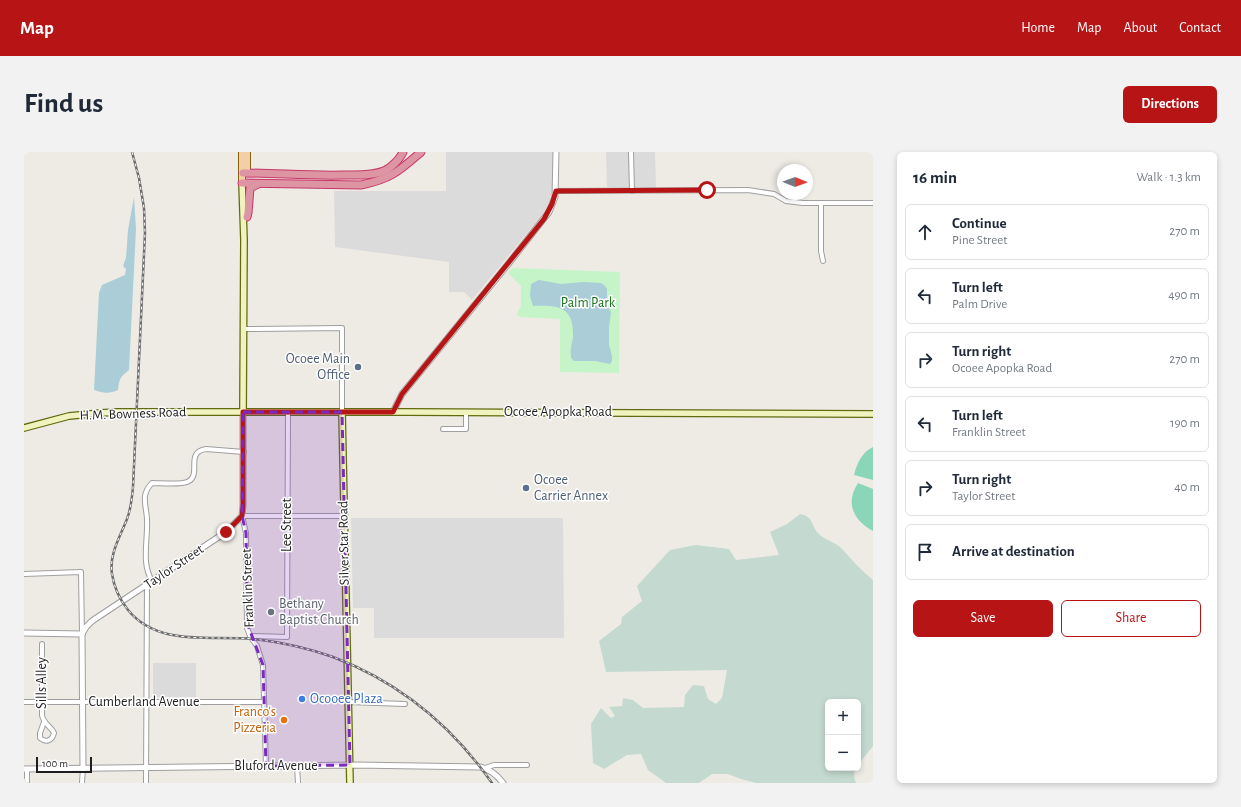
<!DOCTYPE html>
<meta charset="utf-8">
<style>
:root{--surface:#fff;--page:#f2f2f3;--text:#1f2937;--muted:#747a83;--line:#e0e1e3;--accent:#b71416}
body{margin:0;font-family:"Alegreya Sans",sans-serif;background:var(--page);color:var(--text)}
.controls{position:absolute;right:12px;bottom:12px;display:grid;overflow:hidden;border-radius:6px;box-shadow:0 2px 6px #0003}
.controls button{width:36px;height:36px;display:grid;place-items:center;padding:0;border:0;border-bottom:1px solid var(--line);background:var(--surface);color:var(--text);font:20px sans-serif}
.compass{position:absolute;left:753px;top:12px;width:36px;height:36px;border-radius:50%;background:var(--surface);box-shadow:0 2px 6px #0003;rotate:91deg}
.scale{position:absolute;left:12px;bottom:10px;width:56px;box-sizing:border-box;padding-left:4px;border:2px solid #1e1e1e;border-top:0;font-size:11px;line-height:14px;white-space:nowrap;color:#1e1e1e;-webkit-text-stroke:3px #fff;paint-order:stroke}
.stop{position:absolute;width:12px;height:12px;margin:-9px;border:3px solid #b71416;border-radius:50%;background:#fff}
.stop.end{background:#b71416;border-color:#fff;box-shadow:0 1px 4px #0008}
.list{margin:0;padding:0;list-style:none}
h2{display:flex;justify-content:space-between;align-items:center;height:52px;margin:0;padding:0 16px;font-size:17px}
h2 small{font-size:13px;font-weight:400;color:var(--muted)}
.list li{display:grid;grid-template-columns:26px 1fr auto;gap:12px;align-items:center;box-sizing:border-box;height:56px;margin:0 8px 8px;padding:0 8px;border:1px solid var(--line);border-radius:6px}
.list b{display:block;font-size:15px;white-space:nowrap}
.list p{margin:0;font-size:13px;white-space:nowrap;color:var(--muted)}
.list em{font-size:13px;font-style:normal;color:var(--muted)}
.actions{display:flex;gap:8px;padding:12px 16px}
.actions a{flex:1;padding:9px 0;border:1px solid var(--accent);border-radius:6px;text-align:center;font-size:14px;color:var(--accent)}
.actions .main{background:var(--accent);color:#fff}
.icon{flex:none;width:22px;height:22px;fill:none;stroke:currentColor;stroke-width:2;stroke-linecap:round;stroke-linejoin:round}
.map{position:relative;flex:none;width:849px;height:631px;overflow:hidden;border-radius:6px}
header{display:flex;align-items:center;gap:24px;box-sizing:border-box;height:56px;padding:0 20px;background:var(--accent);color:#fff}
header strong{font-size:19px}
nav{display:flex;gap:22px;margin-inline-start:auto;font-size:14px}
.intro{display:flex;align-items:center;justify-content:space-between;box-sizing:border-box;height:96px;padding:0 24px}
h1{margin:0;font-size:28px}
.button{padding:10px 18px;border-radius:6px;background:var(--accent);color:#fff;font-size:14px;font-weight:700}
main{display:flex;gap:24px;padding:0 24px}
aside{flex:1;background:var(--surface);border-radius:6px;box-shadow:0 2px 6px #0003}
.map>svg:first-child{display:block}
.residential{fill:#dcdbdb}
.wetland{fill:#c4dad0}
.park{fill:#c6f4c9}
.pitch{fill:#8bd5b8}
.water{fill:#aacdd7}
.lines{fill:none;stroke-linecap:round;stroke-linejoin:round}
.minor-casing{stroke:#9f9f9f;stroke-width:6}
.tertiary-casing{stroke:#9f9f9f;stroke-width:7}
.secondary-casing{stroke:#616a10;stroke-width:8}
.primary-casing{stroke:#895f0f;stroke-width:8}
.motorway-casing{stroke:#c83669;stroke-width:9}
.minor{stroke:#fff;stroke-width:4}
.tertiary{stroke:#fff;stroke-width:5}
.secondary{stroke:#f1f3be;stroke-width:5.5}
.primary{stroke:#f2d0a6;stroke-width:6}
.motorway{stroke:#dd94a3;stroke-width:7}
.rail-casing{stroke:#6c6c6c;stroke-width:2.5}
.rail{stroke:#fff;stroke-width:1;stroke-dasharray:3;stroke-linecap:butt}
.route{stroke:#b71416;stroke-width:5}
.marked{fill:#7b2cbf;fill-opacity:0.2;stroke:#7b2cbf;stroke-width:3;stroke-dasharray:8 5;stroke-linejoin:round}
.service-dot{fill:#5c6f8a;stroke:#fff;stroke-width:1.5}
.worship-dot{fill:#6b7280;stroke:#fff;stroke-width:1.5}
.shop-dot{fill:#3f7fe0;stroke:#fff;stroke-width:1.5}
.food-dot{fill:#e8710a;stroke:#fff;stroke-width:1.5}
.labels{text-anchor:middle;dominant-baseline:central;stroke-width:3;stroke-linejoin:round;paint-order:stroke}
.park-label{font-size:14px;fill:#17711d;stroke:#fff}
.service-label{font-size:14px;fill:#4e5e75;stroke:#fff;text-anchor:end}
.street-label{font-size:14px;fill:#1e1e1e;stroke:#fff}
.worship-label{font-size:14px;fill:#5b616d;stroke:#fff;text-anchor:start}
.shop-label{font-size:14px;fill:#366cbe;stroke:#fff;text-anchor:start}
.food-label{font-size:14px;fill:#c56008;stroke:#fff;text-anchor:end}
</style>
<header>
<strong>Map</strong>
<nav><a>Home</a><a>Map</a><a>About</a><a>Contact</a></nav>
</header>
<div class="intro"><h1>Find us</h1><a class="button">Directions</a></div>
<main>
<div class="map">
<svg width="849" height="631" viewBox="0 0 849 631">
<rect width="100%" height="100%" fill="#eeebe5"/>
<g class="residential">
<path d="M422 0H529L528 36 526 49 522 58 448 148 440 140H425V110L311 95 310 39H422Z"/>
<path d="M582 0H631L632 36 583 35Z"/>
<path d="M327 366H539L540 486H350V456H329Z"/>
<rect x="129" y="511" width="43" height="34"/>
</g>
<path class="wetland" d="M776 362C789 364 787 373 794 381 800 388 812 390 818 397 828 408 837 418 849 428V594L834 613V550H804V616H832C829 621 830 626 832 631H732L717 627 704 622H688L675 631H642L624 618 617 602 603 603 580 617 569 611 567 572 577 556 587 566 591 564 585 555 598 554 599 546 609 548 619 556 660 555 661 543 669 533 680 534 684 547 692 552 698 546 703 518 582 520 575 489 597 472 598 465 618 449 613 434 646 398 672 393 705 397 712 408 755 403 746 380 763 372Z"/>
<path class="park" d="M488 116 596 120 595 221 536 220V167L496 165 493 163 494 159 497 154V134L484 121Z"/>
<g class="pitch">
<path d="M849 295V328L830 323C833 311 838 300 849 295Z"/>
<path d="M834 331 849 337V379C829 368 821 351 834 331Z"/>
</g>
<g class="water">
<path d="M110 45 112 77 105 218C96 225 95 227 94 238 85 242 79 241 70 238L75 141 78 133 101 123 102 117 99 114 102 106 104 78Z"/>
<path d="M515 128 537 132 559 130 577 131 581 134 583 137V153L587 160 585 176V193L588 204V209L586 212 571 209H550L547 206C547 202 546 199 547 196 547 192 549 188 549 184 550 154 533 153 509 154L506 144 507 132Z"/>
</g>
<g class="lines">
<g class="minor-casing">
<g id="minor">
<path d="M607 0 608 39"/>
<path d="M531 39 724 38 750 42 762 49 779 51H849"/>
<path d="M797 51V99L799 109"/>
<path d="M220 177 318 176V260"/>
<path d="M419 277H442V260"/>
<path d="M0 422 57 420 58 482"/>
<path d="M128 429C117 411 124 389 123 368 123 360 120 352 121 344 122 338 124 335 128 331 136 331 156 333 163 330 179 324 160 300 182 297L220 300"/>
<path d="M226 484 263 485 264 260"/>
<path d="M18 492V563C19 572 27 574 30 581 28 589 22 591 16 586V581L20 570"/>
<path d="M0 550H240"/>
<path d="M324 550 381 552"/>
<path d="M242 614 239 513 233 494 226 484 223 476 222 381 218 364H320"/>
<path d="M273 614 274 631"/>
<path d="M461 616 470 613H503"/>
<path d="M3 631V617"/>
<path d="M58 631 59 616"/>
<path d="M122 631 123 433"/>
</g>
</g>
<g class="tertiary-casing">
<g id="tertiary">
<path d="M369 260 378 242 485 111 525 60 531 45 532 0"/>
<path d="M0 481 58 482"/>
<path d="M58 482 62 475 68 469 202 380 218 364 219 353V260"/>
<path d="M58 482 59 616"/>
<path d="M0 617 332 613 456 615C466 617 473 623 479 631"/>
</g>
</g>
<g class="secondary-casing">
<g id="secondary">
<path d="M218 31 220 88 219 260"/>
<path d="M318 260 326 631"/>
<path d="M0 276 45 264 77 261 93 260H383L849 262"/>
</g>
</g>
<g class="primary-casing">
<g id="primary">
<path d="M218 0V31"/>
<path d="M223 0V21"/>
</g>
</g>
<g class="motorway-casing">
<g id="motorway">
<path d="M219 21C252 21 286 24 320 23 333 23 348 24 360 19 367 16 376 7 379 0"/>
<path d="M218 31 337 33C367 27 375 19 397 0"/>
<path d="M223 65 224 61 226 36 234 32"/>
</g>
</g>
<use href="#minor" class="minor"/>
<use href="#tertiary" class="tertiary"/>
<use href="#secondary" class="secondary"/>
<use href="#primary" class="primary"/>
<use href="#motorway" class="motorway"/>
<g class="rail-casing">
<path id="rail" d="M108 0 115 26 120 56 121 81 109 335C108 346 107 357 103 367 96 385 85 402 88 422 90 435 96 448 104 458 134 495 186 483 229 487 256 490 283 496 309 505 375 530 428 574 468 631"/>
</g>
<use href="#rail" class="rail"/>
</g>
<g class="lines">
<path class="route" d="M202 380 218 364 219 354V260H369L378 242 520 67 528 52 532 39 683 38"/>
</g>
<path class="marked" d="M219 260H318L326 613 242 614 239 513 223 471 222 381 218 364Z"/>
<g class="service-dot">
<circle cx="334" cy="215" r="4"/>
<circle cx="502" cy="336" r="4"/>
</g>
<circle class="worship-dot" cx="247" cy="460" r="4"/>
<circle class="shop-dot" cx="278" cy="547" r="4"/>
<circle class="food-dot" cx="260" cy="568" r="4"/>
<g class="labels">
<g class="park-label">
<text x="564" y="151">Palm Park</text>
</g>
<g class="service-label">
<text x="326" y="207">Ocoee Main<tspan x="326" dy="16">Office</tspan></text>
<text x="510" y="328" text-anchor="start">Ocoee<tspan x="510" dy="16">Carrier Annex</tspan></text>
</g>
<g class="street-label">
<text x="534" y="260">Ocoee Apopka Road</text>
<text transform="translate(109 262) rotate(-2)">H.M. Bowness Road</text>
<text transform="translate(263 373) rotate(-90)">Lee Street</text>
<text transform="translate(320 391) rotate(-91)">Silver Star Road</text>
<text transform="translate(150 415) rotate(-34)">Taylor Street</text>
<text transform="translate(224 436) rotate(-92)">Franklin Street</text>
<text transform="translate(18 531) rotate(-90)">Sills Alley</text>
<text x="120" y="550">Cumberland Avenue</text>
<text x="252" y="614">Bluford Avenue</text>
</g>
<g class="worship-label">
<text x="255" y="452">Bethany<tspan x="255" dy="16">Baptist Church</tspan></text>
</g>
<g class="shop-label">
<text x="286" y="547">Ocooee Plaza</text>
</g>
<g class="food-label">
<text x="252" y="560">Franco's<tspan x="252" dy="16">Pizzeria</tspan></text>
</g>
</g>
</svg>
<div class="controls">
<button>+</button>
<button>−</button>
</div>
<svg class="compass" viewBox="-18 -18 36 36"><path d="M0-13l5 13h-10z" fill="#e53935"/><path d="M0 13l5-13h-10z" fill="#747a83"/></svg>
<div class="scale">100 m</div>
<div class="stop" style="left:683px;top:38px"></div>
<div class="stop end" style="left:202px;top:380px"></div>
</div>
<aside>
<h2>16 min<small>Walk · 1.3 km</small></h2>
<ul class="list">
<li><svg class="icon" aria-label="ahead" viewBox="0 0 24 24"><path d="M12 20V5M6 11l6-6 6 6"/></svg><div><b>Continue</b><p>Pine Street</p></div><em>270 m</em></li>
<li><svg class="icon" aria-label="left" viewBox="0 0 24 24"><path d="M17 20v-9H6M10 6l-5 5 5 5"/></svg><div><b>Turn left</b><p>Palm Drive</p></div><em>490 m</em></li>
<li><svg class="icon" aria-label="right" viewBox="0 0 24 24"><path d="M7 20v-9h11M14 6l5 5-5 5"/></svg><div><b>Turn right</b><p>Ocoee Apopka Road</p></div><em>270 m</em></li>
<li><svg class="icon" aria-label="left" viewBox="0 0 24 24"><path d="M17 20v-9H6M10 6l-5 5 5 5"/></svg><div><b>Turn left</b><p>Franklin Street</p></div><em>190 m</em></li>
<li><svg class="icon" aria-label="right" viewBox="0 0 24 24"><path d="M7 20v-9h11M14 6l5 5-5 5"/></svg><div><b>Turn right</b><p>Taylor Street</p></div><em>40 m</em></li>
<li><svg class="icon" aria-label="arrive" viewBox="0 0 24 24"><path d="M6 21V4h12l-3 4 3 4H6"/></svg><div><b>Arrive at destination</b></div></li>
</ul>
<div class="actions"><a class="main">Save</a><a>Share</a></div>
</aside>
</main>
